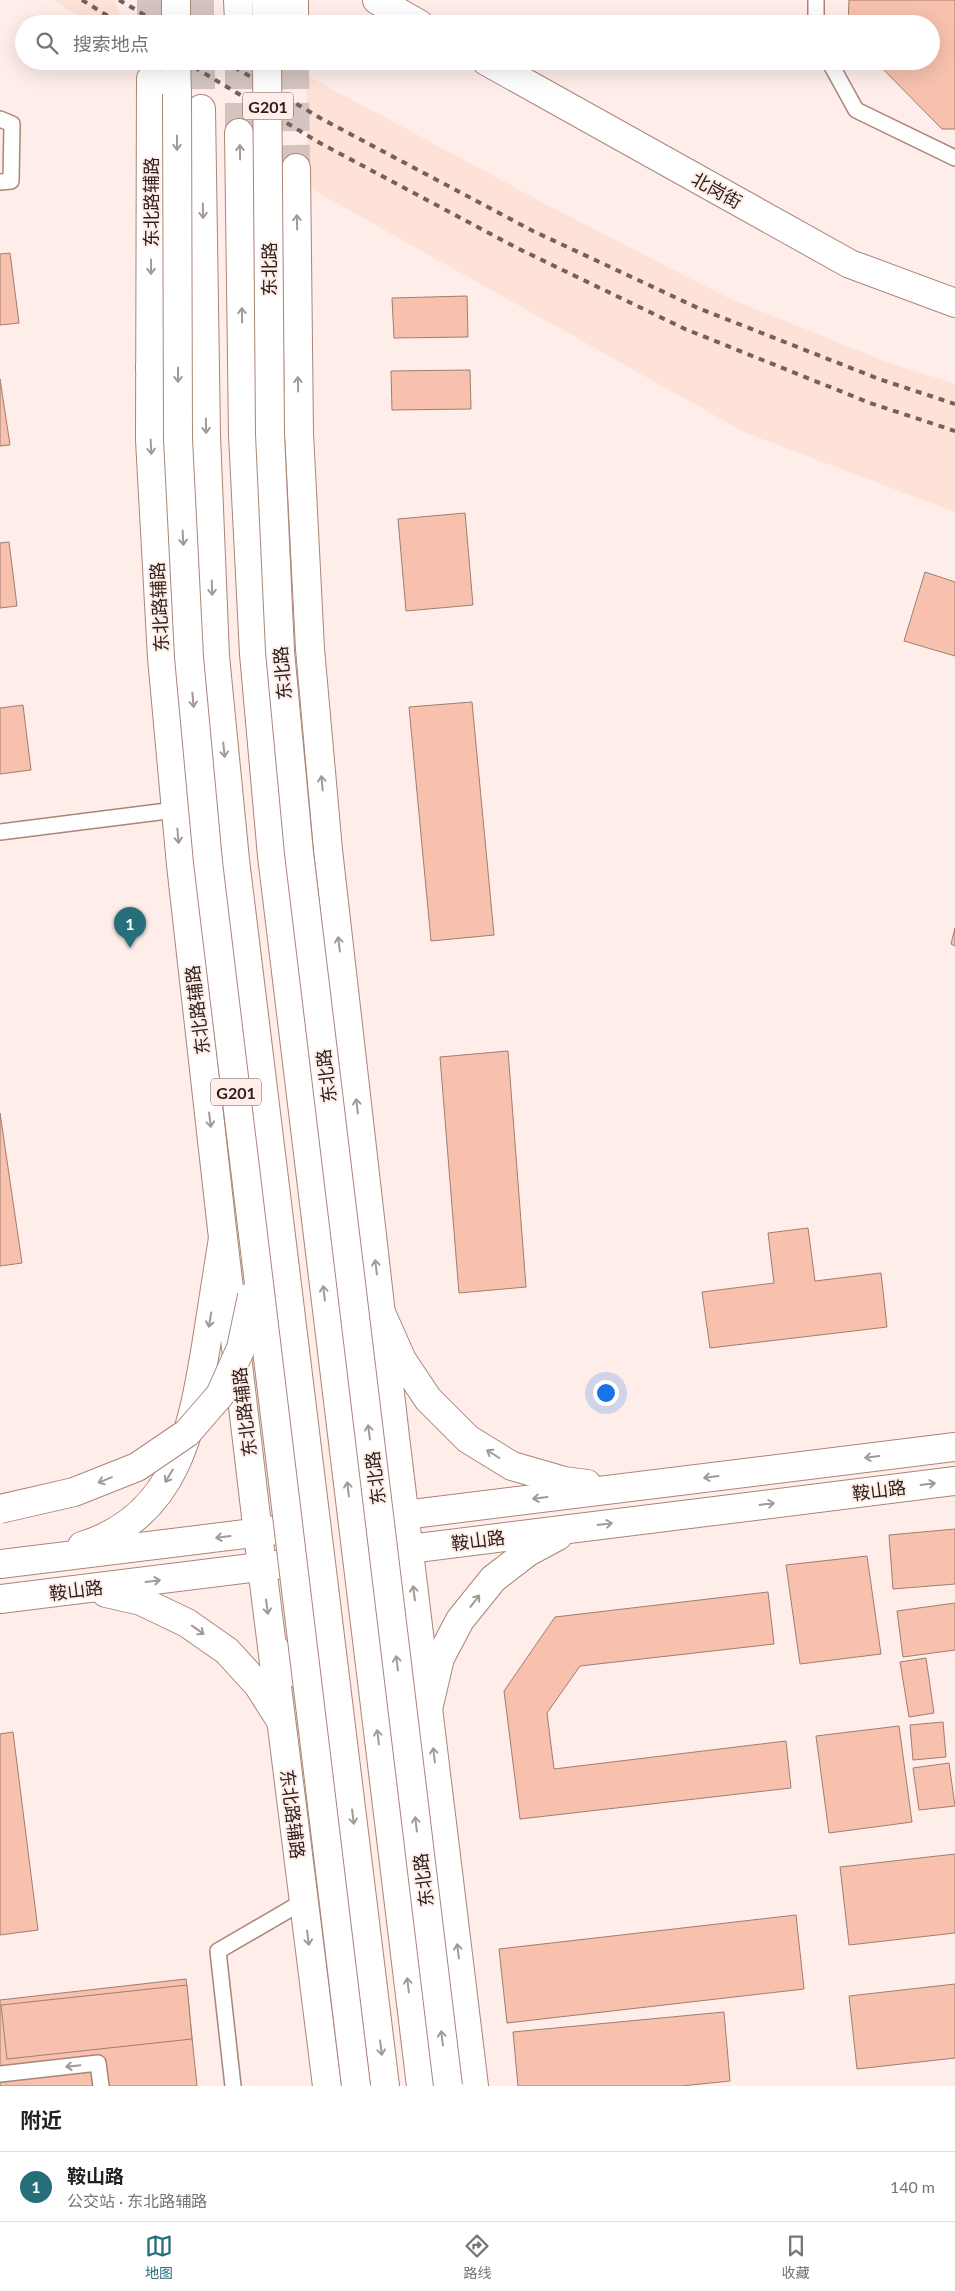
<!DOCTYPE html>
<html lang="zh">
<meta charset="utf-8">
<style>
:root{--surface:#fff;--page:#f2f2f2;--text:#222;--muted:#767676;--line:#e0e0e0;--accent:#276e7b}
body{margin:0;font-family:Lato,"Noto Sans SC",sans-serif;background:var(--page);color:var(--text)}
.you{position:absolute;left:605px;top:1392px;width:18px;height:18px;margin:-12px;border:4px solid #fff;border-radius:50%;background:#1a73e8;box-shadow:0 0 0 8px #1a73e833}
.badge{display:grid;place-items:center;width:32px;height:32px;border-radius:50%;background:var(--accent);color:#fff;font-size:16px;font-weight:700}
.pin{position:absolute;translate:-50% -41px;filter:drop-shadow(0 1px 2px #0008)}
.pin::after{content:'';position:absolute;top:26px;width:18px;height:15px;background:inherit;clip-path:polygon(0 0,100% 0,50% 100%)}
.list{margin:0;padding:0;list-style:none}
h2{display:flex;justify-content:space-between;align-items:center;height:65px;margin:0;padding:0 20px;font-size:21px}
h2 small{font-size:16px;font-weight:400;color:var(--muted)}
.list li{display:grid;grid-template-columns:32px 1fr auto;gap:15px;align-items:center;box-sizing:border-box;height:70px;padding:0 20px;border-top:1px solid var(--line)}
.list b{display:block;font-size:19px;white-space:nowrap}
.list p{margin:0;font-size:16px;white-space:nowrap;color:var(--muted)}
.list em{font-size:16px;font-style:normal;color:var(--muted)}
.icon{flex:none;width:28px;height:28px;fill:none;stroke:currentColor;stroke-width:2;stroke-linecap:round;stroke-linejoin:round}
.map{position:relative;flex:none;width:955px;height:2086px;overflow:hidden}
.search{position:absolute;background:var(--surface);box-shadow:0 5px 20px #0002;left:15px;right:15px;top:15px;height:55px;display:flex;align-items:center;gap:12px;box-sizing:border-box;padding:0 18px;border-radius:28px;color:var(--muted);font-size:19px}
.sheet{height:135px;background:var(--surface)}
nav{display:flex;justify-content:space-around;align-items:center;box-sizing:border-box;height:70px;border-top:1px solid var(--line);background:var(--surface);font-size:14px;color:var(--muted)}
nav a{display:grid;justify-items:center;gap:2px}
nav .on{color:var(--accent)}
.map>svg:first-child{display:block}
.built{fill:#fee1d7}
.building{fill:#f7c1ae;stroke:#a17d70}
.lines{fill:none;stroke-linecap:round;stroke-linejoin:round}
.secondary-tunnel{stroke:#d4c4bf;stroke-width:28;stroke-dasharray:28 14;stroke-linecap:butt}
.primary-tunnel{stroke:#d4c4bf;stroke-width:28;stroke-dasharray:28 14;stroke-linecap:butt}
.lane-casing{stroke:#aa8578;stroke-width:18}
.street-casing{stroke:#aa8578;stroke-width:30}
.secondary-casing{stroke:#aa8578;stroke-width:30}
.primary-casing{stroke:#aa8578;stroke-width:30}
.highway-casing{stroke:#aa8578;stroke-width:30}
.lane{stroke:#fff;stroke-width:15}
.street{stroke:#fff;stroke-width:28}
.secondary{stroke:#fff;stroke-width:28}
.primary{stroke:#fff;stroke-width:28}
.highway{stroke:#fff;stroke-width:28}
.rail{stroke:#71625d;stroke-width:4;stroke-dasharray:6 6;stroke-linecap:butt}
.highway-bridge-casing{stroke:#aa8578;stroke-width:30;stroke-linecap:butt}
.highway-bridge{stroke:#fff;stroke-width:28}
.oneway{stroke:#a09a98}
.labels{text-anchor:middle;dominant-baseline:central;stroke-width:4;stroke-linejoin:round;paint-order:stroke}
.shield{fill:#feede8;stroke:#6b5c57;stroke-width:1}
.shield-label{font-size:16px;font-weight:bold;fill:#2c1e19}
.street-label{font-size:18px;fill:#2c1e19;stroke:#feede8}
</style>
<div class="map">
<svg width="955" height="2086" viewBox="0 0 955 2086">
<rect width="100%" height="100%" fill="#feede8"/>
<g class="built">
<path d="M54 0H115L122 24H89Z"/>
<path d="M306 75 553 208 726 297 884 361 955 384V512L746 433 308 187Z"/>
</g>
<g class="building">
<path d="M849 0H955V129H942L875 61H931V24H848Z"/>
<path d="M10 253 19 323 0 325V254Z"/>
<path d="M467 296 468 337 394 338 392 298Z"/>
<path d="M470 370 471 409 392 410 391 371Z"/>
<path d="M0 379 10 445 0 446Z"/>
<path d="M465 513 473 605 406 611 398 519Z"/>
<path d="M9 542 17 606 0 608V543Z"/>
<path d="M925 572 955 582V656L904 641Z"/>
<path d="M472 702 494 935 431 941 409 707Z"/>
<path d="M23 705 31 770 0 774V708Z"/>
<path d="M955 928V946L951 944Z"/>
<path d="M508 1051 526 1287 459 1293 440 1057Z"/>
<path d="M0 1113 22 1263 0 1266Z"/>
<path d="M808 1228 815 1281 881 1273 887 1327 710 1348 702 1292 774 1283 768 1233Z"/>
<path d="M955 1529V1584L893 1589 889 1535Z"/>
<path d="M867 1556 881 1654 800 1664 786 1565Z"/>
<path d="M768 1592 774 1644 580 1666 547 1713 554 1769 786 1741 791 1788 520 1819 504 1691 555 1617Z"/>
<path d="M955 1603V1650L903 1657 897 1611Z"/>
<path d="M926 1658 934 1713 909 1717 900 1662Z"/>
<path d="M943 1722 946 1757 913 1760 910 1725Z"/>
<path d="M899 1726 912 1822 829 1833 816 1736Z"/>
<path d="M13 1732 38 1930 0 1935V1734Z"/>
<path d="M949 1763 955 1806 919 1810 913 1768Z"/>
<path d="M955 1854V1933L849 1945 840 1867Z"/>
<path d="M796 1915 804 1989 507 2023 499 1949Z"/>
<path d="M186 1979 197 2086H0V2000Z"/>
<path d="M955 1984V2058L857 2069 849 1996Z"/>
<path d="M187 1985 192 2039 7 2059 1 2005Z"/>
<path d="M724 2012 730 2081 681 2086H518L513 2032Z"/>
</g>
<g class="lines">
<g class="secondary-tunnel">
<path d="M151 0V24"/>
<path d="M295 61 296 168"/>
</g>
<g class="primary-tunnel">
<path d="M200 0V24"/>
<path d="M201 61V109"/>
<path d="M239 61V133"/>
</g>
<g class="lane-casing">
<g id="lane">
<path d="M816 24V0"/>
<path d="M829 61 856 110 955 158"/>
<path d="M0 119 12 124 11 181 0 182"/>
<path d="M0 832 183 809"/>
<path d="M0 2074 98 2063 101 2086"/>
<path d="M233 2086 218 1951 304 1901"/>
</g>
</g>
<g class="street-casing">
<g id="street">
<path d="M377 0 419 24"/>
<path d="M486 61 850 264 955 303"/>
</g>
</g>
<g class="secondary-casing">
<g id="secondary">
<path d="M294 0V24"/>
<path d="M151 79 150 440 162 658 181 865 223 1238 262 1567 327 2086"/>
<path d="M296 168 299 433 310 649 328 850 395 1437 474 2086"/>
</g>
</g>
<g class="primary-casing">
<g id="primary">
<path d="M238 0 239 21"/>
<path d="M201 109 206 435 215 656 235 860 385 2086"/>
<path d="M239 133 243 435 254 654 272 856 421 2086"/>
<path d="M262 333 297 278"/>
<path d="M150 367 183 312"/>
<path d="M261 386 299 433"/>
<path d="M345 1264 382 1315 402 1360 428 1399 468 1439 512 1466 564 1481 587 1484"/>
<path d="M356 1521 955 1447"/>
<path d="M82 1546C176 1517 192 1431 206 1346 212 1310 217 1274 223 1238"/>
<path d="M361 1555 955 1481"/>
<path d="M0 1564 311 1526"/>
<path d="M106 1593 141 1601 187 1623 227 1651 258 1685 281 1721"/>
<path d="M0 1599 316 1560"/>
<path d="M272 1646 317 1692"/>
<path d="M428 1709 440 1658 460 1620 493 1579 528 1552 558 1536"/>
</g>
</g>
<g class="highway-casing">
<g id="highway">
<path d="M176 0V24"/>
<path d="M266 0 267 24"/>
<path d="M176 61 177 94"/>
</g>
</g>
<use href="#lane" class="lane"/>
<use href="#street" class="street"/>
<use href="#secondary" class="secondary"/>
<use href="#primary" class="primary"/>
<use href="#highway" class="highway"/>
<g class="rail">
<path d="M82 0 121 24"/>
<path d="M119 0 160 24"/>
<path d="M184 61 320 143 517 248 685 329 870 403 955 431"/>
<path d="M224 61 322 119 533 231 698 308 879 379 955 404"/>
</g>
<g class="highway-bridge-casing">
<g id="highway-bridge">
<path d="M267 61 270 434 280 651 299 853 448 2086"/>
<path d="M177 94 178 439 189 657 208 862 356 2086"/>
<path d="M0 1509 74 1492 137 1467 187 1433 220 1395 241 1348 252 1296"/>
</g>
</g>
<use href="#highway-bridge" class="highway-bridge"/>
</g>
<defs><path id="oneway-shaft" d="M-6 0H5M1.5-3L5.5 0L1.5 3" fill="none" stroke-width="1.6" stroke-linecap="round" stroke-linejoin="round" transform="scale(1.25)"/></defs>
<g class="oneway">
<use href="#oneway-shaft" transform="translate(177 143) rotate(90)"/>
<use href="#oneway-shaft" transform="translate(240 152) rotate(-91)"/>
<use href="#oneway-shaft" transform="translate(203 211) rotate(89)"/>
<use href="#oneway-shaft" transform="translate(297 222) rotate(-91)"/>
<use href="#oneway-shaft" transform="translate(151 267) rotate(90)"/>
<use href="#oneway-shaft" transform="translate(242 315) rotate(-91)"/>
<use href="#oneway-shaft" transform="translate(178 375) rotate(90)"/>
<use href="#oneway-shaft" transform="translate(298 384) rotate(-91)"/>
<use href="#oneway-shaft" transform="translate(206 426) rotate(89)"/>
<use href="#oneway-shaft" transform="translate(151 447) rotate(87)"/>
<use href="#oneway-shaft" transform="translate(183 538) rotate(87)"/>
<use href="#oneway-shaft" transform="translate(212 588) rotate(88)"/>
<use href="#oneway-shaft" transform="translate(193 700) rotate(85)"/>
<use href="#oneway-shaft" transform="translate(224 750) rotate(84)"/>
<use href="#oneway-shaft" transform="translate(322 783) rotate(-95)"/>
<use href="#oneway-shaft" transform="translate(178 836) rotate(85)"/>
<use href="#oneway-shaft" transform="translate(339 944) rotate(-97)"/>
<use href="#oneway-shaft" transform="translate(357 1106) rotate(-97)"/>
<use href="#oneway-shaft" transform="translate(210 1120) rotate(83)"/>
<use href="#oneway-shaft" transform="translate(376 1267) rotate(-97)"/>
<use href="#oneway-shaft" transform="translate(324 1293) rotate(-97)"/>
<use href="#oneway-shaft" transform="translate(210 1320) rotate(99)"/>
<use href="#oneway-shaft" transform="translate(369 1432) rotate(-97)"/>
<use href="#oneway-shaft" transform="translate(493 1454) rotate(-148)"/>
<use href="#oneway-shaft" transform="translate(872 1457) rotate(173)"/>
<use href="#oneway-shaft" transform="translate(169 1476) rotate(121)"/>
<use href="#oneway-shaft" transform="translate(711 1477) rotate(173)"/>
<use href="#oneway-shaft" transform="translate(105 1480) rotate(158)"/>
<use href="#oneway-shaft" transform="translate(928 1484) rotate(-7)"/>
<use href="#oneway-shaft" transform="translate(348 1489) rotate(-97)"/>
<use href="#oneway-shaft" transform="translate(540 1498) rotate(173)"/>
<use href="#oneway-shaft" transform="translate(767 1504) rotate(-7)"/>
<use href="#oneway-shaft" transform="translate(605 1524) rotate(-7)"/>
<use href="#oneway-shaft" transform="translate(223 1537) rotate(173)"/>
<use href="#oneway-shaft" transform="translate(153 1581) rotate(-7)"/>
<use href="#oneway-shaft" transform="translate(414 1593) rotate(-97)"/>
<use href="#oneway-shaft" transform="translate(475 1601) rotate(-52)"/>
<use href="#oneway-shaft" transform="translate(267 1607) rotate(82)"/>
<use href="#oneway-shaft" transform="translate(198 1630) rotate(36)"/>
<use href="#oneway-shaft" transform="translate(397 1663) rotate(-97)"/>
<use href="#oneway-shaft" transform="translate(378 1737) rotate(-97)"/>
<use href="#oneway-shaft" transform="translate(434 1755) rotate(-97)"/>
<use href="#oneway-shaft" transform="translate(353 1817) rotate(83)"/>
<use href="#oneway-shaft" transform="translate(416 1824) rotate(-97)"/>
<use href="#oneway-shaft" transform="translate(308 1938) rotate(83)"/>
<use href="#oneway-shaft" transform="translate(458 1951) rotate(-97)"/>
<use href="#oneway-shaft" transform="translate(408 1985) rotate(-97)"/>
<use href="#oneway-shaft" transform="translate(442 2038) rotate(-97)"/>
<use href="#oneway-shaft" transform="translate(381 2048) rotate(83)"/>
<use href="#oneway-shaft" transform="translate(73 2066) rotate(174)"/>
</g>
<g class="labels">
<g class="shield">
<rect x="243" y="92.5" width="50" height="27" rx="4"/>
<rect x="211" y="1078.5" width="50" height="27" rx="4"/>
</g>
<g class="shield-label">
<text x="268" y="106">G201</text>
<text x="236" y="1092">G201</text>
</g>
<g class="street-label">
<text transform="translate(717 190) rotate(29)">北岗街</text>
<text transform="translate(151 202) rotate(-90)">东北路辅路</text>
<text transform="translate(269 269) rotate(-90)">东北路</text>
<text transform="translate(159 607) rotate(-93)">东北路辅路</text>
<text transform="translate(282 673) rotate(-95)">东北路</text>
<text transform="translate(197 1010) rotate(-97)">东北路辅路</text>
<text transform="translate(326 1076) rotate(-97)">东北路</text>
<text transform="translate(244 1412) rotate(-97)">东北路辅路</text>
<text transform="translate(375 1478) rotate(-97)">东北路</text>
<text transform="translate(879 1490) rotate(-7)">鞍山路</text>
<text transform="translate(478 1540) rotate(-7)">鞍山路</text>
<text transform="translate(76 1590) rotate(-7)">鞍山路</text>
<text transform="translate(293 1814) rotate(83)">东北路辅路</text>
<text transform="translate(423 1880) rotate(-97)">东北路</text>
</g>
</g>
</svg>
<div class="you"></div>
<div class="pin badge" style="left:130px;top:948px">1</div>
<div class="search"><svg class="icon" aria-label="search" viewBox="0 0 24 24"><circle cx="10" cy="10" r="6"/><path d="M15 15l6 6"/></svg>搜索地点</div>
</div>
<section class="sheet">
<h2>附近<small></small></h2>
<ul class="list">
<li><span class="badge">1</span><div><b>鞍山路</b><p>公交站 · 东北路辅路</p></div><em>140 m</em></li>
</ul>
</section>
<nav>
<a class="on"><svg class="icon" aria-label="map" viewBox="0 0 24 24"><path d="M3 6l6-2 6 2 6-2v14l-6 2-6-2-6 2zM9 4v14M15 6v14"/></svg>地图</a>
<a><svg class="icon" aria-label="directions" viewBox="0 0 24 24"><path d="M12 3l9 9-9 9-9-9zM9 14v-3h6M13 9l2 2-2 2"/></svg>路线</a>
<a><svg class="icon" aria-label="saved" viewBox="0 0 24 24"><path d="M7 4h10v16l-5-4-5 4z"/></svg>收藏</a>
</nav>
